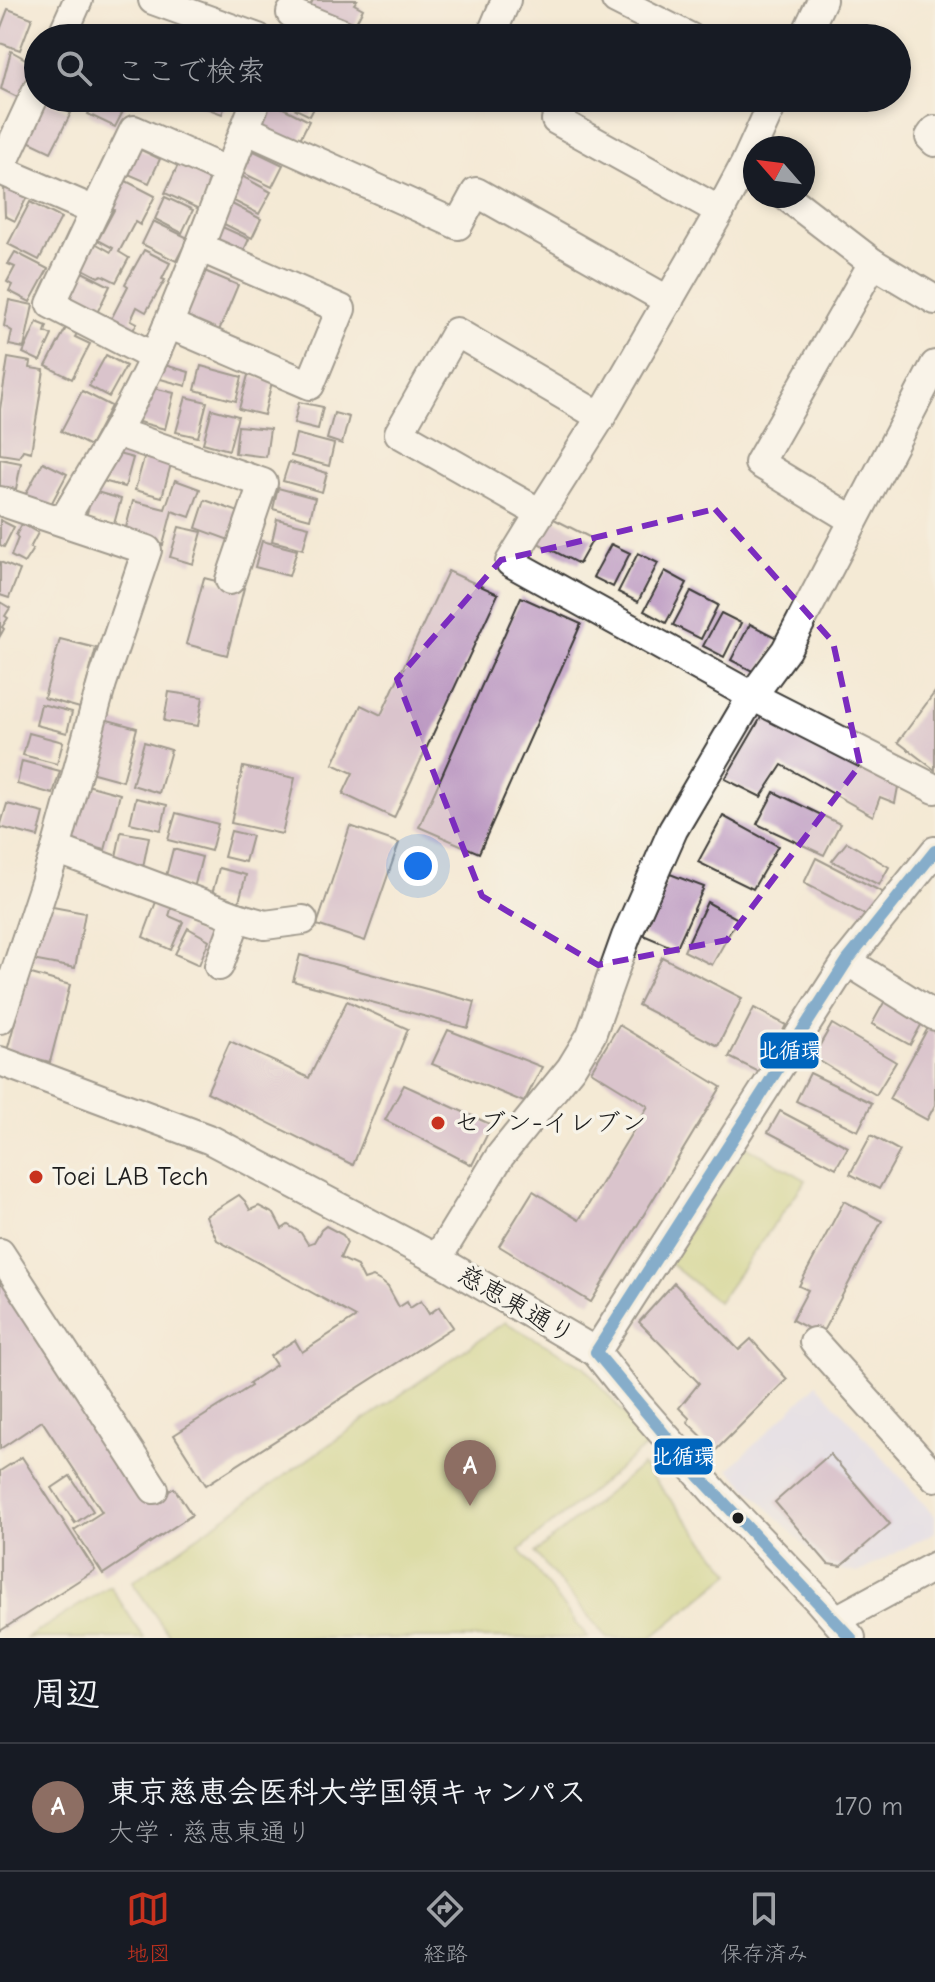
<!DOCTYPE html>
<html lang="ja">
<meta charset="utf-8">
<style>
:root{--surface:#171b24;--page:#20242c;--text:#f1f3f6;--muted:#9ea1a6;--line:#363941;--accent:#c8321e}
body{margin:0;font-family:"Comic Neue","Klee One",sans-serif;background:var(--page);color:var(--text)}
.compass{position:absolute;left:743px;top:136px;width:72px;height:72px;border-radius:50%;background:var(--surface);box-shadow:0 4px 12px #0003;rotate:298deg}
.you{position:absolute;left:418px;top:866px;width:28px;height:28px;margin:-20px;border:6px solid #fff;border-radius:50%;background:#1a73e8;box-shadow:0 0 0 12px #1a73e833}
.badge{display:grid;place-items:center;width:52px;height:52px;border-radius:50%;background:var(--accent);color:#fff;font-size:26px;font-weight:700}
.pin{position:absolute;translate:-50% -66px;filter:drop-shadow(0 2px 4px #0008)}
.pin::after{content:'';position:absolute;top:42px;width:28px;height:24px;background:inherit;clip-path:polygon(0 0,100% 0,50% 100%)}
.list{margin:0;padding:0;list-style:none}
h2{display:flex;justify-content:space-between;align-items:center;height:104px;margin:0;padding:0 32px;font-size:34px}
h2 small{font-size:26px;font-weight:400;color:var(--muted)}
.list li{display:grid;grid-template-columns:52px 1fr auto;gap:24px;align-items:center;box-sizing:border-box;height:128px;padding:0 32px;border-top:2px solid var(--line)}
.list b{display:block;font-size:30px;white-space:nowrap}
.list p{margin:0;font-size:26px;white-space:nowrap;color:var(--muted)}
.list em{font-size:26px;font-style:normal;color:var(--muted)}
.icon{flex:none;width:44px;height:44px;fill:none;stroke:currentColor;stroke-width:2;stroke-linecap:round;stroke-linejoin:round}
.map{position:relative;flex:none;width:935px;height:1638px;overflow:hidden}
.search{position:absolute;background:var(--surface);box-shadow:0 4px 12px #0003;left:24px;right:24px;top:24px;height:88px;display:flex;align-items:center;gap:20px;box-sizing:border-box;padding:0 28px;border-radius:44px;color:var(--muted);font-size:30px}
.sheet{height:232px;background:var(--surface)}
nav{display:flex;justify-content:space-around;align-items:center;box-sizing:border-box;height:112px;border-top:2px solid var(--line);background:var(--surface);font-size:22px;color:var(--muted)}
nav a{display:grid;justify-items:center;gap:4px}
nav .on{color:var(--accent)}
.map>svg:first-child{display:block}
.built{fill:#d7d7f8}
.green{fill:#bfcc6e;stroke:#6e7445;stroke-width:2}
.building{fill:#bb98c2}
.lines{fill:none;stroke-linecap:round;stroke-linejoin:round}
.minor-casing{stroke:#3c3b38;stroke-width:32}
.minor{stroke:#fff;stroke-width:28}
.bus-1-casing{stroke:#f7f3e8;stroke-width:18}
.bus-1{stroke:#0065bd;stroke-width:12}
.marked{fill:none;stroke:#7b2cbf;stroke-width:6;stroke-dasharray:16 10;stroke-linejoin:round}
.poi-dot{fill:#c8321e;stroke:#f7f3e8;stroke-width:3}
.bus-dot{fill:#1c1c1c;stroke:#f7f3e8;stroke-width:3}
.labels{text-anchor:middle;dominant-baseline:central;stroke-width:7;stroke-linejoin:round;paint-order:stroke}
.poi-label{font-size:26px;fill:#1c1c1c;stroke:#f7f3e8;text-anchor:start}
.street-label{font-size:26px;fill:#1c1c1c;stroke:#f7f3e8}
.line-badge{stroke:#f7f3e8;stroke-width:3}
.badge-label{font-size:22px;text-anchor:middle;font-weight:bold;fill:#fff}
</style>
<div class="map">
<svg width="935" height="1638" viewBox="0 0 935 1638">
<rect width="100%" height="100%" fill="#f7f3e8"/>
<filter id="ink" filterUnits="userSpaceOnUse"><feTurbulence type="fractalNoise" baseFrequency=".0125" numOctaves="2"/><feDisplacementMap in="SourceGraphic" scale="16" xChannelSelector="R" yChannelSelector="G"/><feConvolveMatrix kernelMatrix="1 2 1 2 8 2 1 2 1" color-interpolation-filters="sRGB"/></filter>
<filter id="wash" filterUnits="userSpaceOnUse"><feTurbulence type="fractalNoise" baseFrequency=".006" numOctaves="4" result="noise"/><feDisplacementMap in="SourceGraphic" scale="32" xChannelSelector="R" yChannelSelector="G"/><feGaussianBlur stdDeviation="1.8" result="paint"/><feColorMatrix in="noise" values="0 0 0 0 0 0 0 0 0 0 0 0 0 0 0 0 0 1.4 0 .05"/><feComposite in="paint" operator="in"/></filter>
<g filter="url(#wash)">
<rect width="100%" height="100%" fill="#f4ead5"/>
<path class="built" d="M817 1384 935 1516V1532L858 1573 826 1567 729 1469Z"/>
<g class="green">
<path d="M746 1146 806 1180 718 1302 668 1262Z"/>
<path d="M505 1322 585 1367 649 1444 520 1550 588 1638H171L132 1582Z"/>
<path d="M642 1465 731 1573 651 1638H607L535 1553Z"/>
<path d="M110 1586 144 1638H27Z"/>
</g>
<g id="blocks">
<g class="building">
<path d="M313 0H357L354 4 363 9 351 32 308 10Z"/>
<path d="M8 9 32 18 20 50 0 43V30Z"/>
<path d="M11 51 36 65 19 98 1 89Z"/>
<path d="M96 98H130L115 127 88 114Z"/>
<path d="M180 98H228L222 114Z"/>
<path d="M273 98H319L310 116Z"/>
<path d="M46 100 71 113 51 152 26 140Z"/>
<path d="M269 101 309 121 297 145 258 126Z"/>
<path d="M137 148 160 159 149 183 126 173Z"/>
<path d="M254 151 283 165 272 187 243 173Z"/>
<path d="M178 165 212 181 199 209 165 193Z"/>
<path d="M240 175 271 192 259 214 228 198Z"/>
<path d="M124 180 155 196 140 225 135 222 119 252 129 258 116 282 102 275 98 277 81 268 95 243 111 252 113 248 98 240 114 210 109 208Z"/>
<path d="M4 186 29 193 15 221 5 216Z"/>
<path d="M165 197 193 210 182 233 155 219Z"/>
<path d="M30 202 61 218 39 260 8 244Z"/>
<path d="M228 202 261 219 252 238 218 221Z"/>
<path d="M153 221 188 238 176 261 142 244Z"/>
<path d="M220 226 249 239 240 259 211 245Z"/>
<path d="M144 250 170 263 162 279 165 280 146 312 137 307 131 320 137 323 131 334 109 323 128 286 125 284Z"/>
<path d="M15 252 48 269 30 302 9 291 12 285 7 282 15 267 8 264Z"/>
<path d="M202 270 238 285 218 333 182 318Z"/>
<path d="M82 272 110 286 96 315 68 301 69 296Z"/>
<path d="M9 300 33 305 24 348 9 345 12 331 4 326Z"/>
<path d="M37 322 47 326 45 332 52 335 40 361 23 353Z"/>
<path d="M67 326 78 331 75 337 90 344 72 379 46 366Z"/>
<path d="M106 355 126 366 109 397 89 386Z"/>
<path d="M8 358 31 362 30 368 44 370 31 452 23 450 19 457 0 454V409Z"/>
<path d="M161 364 189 372 186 386 157 378Z"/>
<path d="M201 366 242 377 236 401 195 390Z"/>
<path d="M248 375 272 382 264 415 239 409Z"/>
<path d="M145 386 174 393 165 429 135 421Z"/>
<path d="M82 391 111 406 90 446 61 431Z"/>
<path d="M186 397 207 402 198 437 176 432Z"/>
<path d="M299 402 323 407 318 429 294 423Z"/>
<path d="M212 409 238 416 229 450 203 443Z"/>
<path d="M334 413 349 417 342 444 327 439Z"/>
<path d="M238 426 270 429 266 457 235 453Z"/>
<path d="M296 434 334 444 329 466 291 456Z"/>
<path d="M111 452 133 458 125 487 103 481Z"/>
<path d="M144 458 171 464 162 497 135 490Z"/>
<path d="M0 459 21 463 16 489 7 487 5 498 0 497Z"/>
<path d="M43 462 67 474 48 510 24 497Z"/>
<path d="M289 462 327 473 322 492 283 481Z"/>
<path d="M175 480 200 489 190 517 172 511 163 545 124 535 133 501 165 509Z"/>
<path d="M278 488 315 498 310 519 273 509Z"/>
<path d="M93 491 121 499 114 524 86 517Z"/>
<path d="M205 500 239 512 229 540 196 528Z"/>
<path d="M550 517 593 539 579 564 536 542Z"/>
<path d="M277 519 309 527 303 549 272 541Z"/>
<path d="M0 520 14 527 4 547 0 545Z"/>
<path d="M22 524 38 533 30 548 33 549 24 563 11 556 18 538 16 535Z"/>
<path d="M179 527 202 532 193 564 170 557Z"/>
<path d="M262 541 297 550 289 576 255 567Z"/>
<path d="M611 544 630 553 613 587 593 577Z"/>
<path d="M638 553 658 563 638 602 618 592Z"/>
<path d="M0 562 20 570 9 598 0 595Z"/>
<path d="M448 571 498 594 394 818 343 794 353 773 333 764 361 705 381 715Z"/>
<path d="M665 571 687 583 666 623 644 611Z"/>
<path d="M204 578 244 588 227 655 186 644Z"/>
<path d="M691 591 718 605 701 639 673 625Z"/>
<path d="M521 597 581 624 479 853 419 827Z"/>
<path d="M0 602 10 608 5 616 8 618 2 627 4 629 0 636Z"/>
<path d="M721 613 741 623 724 657 703 646Z"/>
<path d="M750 624 777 638 758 674 731 660Z"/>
<path d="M60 639 96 648 80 708 44 698Z"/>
<path d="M169 692 203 697 198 726 164 721Z"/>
<path d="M935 692V770L898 742Z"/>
<path d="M41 704 72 712 67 733 36 725Z"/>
<path d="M763 714 898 787 895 803 880 797 873 816 782 765 761 797 725 779Z"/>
<path d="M104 719 137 728 123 781 90 772Z"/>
<path d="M29 733 63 742 57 764 23 755Z"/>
<path d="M144 742 171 750 159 793 132 785Z"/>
<path d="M22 761 60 771 53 794 17 784Z"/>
<path d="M243 767 295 778 282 834 231 823Z"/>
<path d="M87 785 120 794 105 850 72 841Z"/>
<path d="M774 792 840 824 824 855 757 824Z"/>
<path d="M136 798 167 805 161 830 130 823Z"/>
<path d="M7 804 44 813 38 837 0 827Z"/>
<path d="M176 813 218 824 211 851 168 840Z"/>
<path d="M723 816 778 846 753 889 698 862Z"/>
<path d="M350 826 399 843 365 941 317 925Z"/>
<path d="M231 831 252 836 245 862 224 857Z"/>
<path d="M121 832 149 837 143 867 115 862Z"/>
<path d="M847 842 889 867 879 885 832 861Z"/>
<path d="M173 849 202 857 194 888 165 880Z"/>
<path d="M816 858 884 893 871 918 804 883Z"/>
<path d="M219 868 246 875 238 905 211 898Z"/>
<path d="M670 874 704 887 676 949 643 935Z"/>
<path d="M157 899 172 906 169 916 183 922 171 950 143 937Z"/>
<path d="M707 902 738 919 712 965 684 951Z"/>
<path d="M42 905 85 913 75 968 32 960Z"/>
<path d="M188 928 209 940 199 965 175 954Z"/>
<path d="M300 955 475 1002 468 1028 293 981Z"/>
<path d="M662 957 742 998 718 1046 638 1005Z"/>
<path d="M28 973 70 985 50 1062 7 1051Z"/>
<path d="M887 997 925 1018 910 1045 872 1024Z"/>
<path d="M347 1001 408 1029 353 1165 207 1092 230 1041 309 1078Z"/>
<path d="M754 1008 786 1025 761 1073 729 1057Z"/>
<path d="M832 1024 896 1062 876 1095 813 1057Z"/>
<path d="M619 1025 721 1087 591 1302 499 1246 533 1191 579 1220 648 1106 591 1071Z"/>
<path d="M929 1026 935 1029V1105L927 1120 889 1099Z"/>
<path d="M448 1030 542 1067 524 1102 432 1064Z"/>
<path d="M810 1073 872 1103 858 1131 796 1101Z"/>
<path d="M404 1085 492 1125 472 1165 385 1120Z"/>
<path d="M780 1111 848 1147 836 1168 768 1132Z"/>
<path d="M871 1135 900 1151 879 1189 850 1174Z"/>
<path d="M239 1195 245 1201 250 1210 259 1206 274 1214 282 1229 288 1225 301 1233 308 1244 314 1242 321 1230 326 1226 343 1235 347 1243 340 1258 357 1266 364 1280 373 1277 382 1282 388 1287 399 1307 407 1302 410 1308 421 1301 429 1314 439 1307 453 1327 206 1485 174 1435 251 1386 249 1383 276 1365 270 1356 295 1340 302 1352 356 1317 217 1240 206 1216Z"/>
<path d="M844 1201 882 1221 821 1335 792 1320 808 1290 799 1286Z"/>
<path d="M0 1272 154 1501 174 1488 192 1515 103 1574 74 1530 102 1512 42 1421 0 1449Z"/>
<path d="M674 1283 739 1350 751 1339 787 1379 716 1450 688 1423 689 1418 679 1408 699 1383 639 1322Z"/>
<path d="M830 1454 890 1524 841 1566 828 1564 775 1502Z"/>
<path d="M22 1457 95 1570 0 1631V1471Z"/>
<path d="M70 1476 93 1511 75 1523 52 1488Z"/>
</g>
</g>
</g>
<g filter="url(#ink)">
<use href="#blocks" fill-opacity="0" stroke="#3c3b38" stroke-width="2"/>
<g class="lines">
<g class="minor-casing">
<g id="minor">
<path d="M153 0 258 38"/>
<path d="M616 0 691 38"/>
<path d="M291 13 353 38"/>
<path d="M61 38 78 0"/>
<path d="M490 38 506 0"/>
<path d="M804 38 822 0"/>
<path d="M556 120 720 211"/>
<path d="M245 129 458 225 476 192 669 301"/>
<path d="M935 130 930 137 935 142"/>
<path d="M0 161 6 157 38 88"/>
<path d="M0 170 95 211 134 130 228 172"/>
<path d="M786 196 873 263 935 300"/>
<path d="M95 211 51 304 154 357"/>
<path d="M168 324 310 385 341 309 199 247"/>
<path d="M601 417 456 332 399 433 540 513 601 417 720 211 745 164 775 98"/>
<path d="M116 432 263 483 230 580"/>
<path d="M0 501 147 550 102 683 56 849 0 1019"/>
<path d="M540 513 510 562 752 696 935 789"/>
<path d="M853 520 759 463 873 263"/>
<path d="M63 521C95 467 129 413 155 355 192 271 223 184 257 98"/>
<path d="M56 849 237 917 265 925 303 920"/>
<path d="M847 961 935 1016"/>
<path d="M219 966 237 917"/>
<path d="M0 1061 211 1140 437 1259 596 1352 638 1405 716 1494 819 1601 851 1638"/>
<path d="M0 1253 154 1489"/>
<path d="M437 1259 500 1156 571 1068 591 1035 626 937 673 830 752 696 786 650 935 365"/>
<path d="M814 1342 935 1477"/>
<path d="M596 1352 847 961 935 851"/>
<path d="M836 1620 935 1566"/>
</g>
</g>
<use href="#minor" class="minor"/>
<g class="bus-1-casing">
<path id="bus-1" d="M851 1638 700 1477 596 1352 847 961 935 851"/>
</g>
<use href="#bus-1" class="bus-1"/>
</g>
</g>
<path d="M0 0H935V1638H0ZM715 509 833 642 860 765 727 940 598 965 482 896 397 679 501 560Z" fill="#f4ead5" fill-opacity=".55" fill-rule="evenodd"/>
<path class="marked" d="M715 509 833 642 860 765 727 940 598 965 482 896 397 679 501 560Z"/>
<g class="poi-dot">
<circle cx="438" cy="1123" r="8"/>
<circle cx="36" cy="1177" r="8"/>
</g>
<circle class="bus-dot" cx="738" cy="1518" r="7"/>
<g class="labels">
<g class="poi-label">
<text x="454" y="1123">セブン-イレブン</text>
<text x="52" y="1177">Toei LAB Tech</text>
</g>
<g class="street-label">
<text transform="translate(516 1305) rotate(30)">慈恵東通り</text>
</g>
</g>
<g class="line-badge">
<rect x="759" y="1031" width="61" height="39" rx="8" fill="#0065bd"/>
<rect x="653" y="1437" width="61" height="39" rx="8" fill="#0065bd"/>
</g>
<g class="badge-label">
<text x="790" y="1058">北循環</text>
<text x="683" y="1464">北循環</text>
</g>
</svg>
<svg class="compass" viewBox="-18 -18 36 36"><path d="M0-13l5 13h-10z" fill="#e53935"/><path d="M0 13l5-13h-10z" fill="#9ea1a6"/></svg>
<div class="you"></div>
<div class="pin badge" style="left:470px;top:1506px;background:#8d6e63">A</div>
<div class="search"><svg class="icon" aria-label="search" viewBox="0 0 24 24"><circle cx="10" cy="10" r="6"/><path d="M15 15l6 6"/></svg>ここで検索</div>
</div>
<section class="sheet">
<h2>周辺<small></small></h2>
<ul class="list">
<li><span class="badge" style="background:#8d6e63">A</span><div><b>東京慈恵会医科大学国領キャンパス</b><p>大学 · 慈恵東通り</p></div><em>170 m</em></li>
</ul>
</section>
<nav>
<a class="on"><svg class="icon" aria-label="map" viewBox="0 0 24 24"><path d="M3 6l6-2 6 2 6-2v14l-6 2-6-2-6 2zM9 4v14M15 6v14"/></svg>地図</a>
<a><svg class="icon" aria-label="directions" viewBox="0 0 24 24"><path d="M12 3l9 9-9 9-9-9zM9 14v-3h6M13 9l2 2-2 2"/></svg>経路</a>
<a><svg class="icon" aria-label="saved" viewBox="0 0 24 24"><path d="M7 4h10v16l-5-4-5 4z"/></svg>保存済み</a>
</nav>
